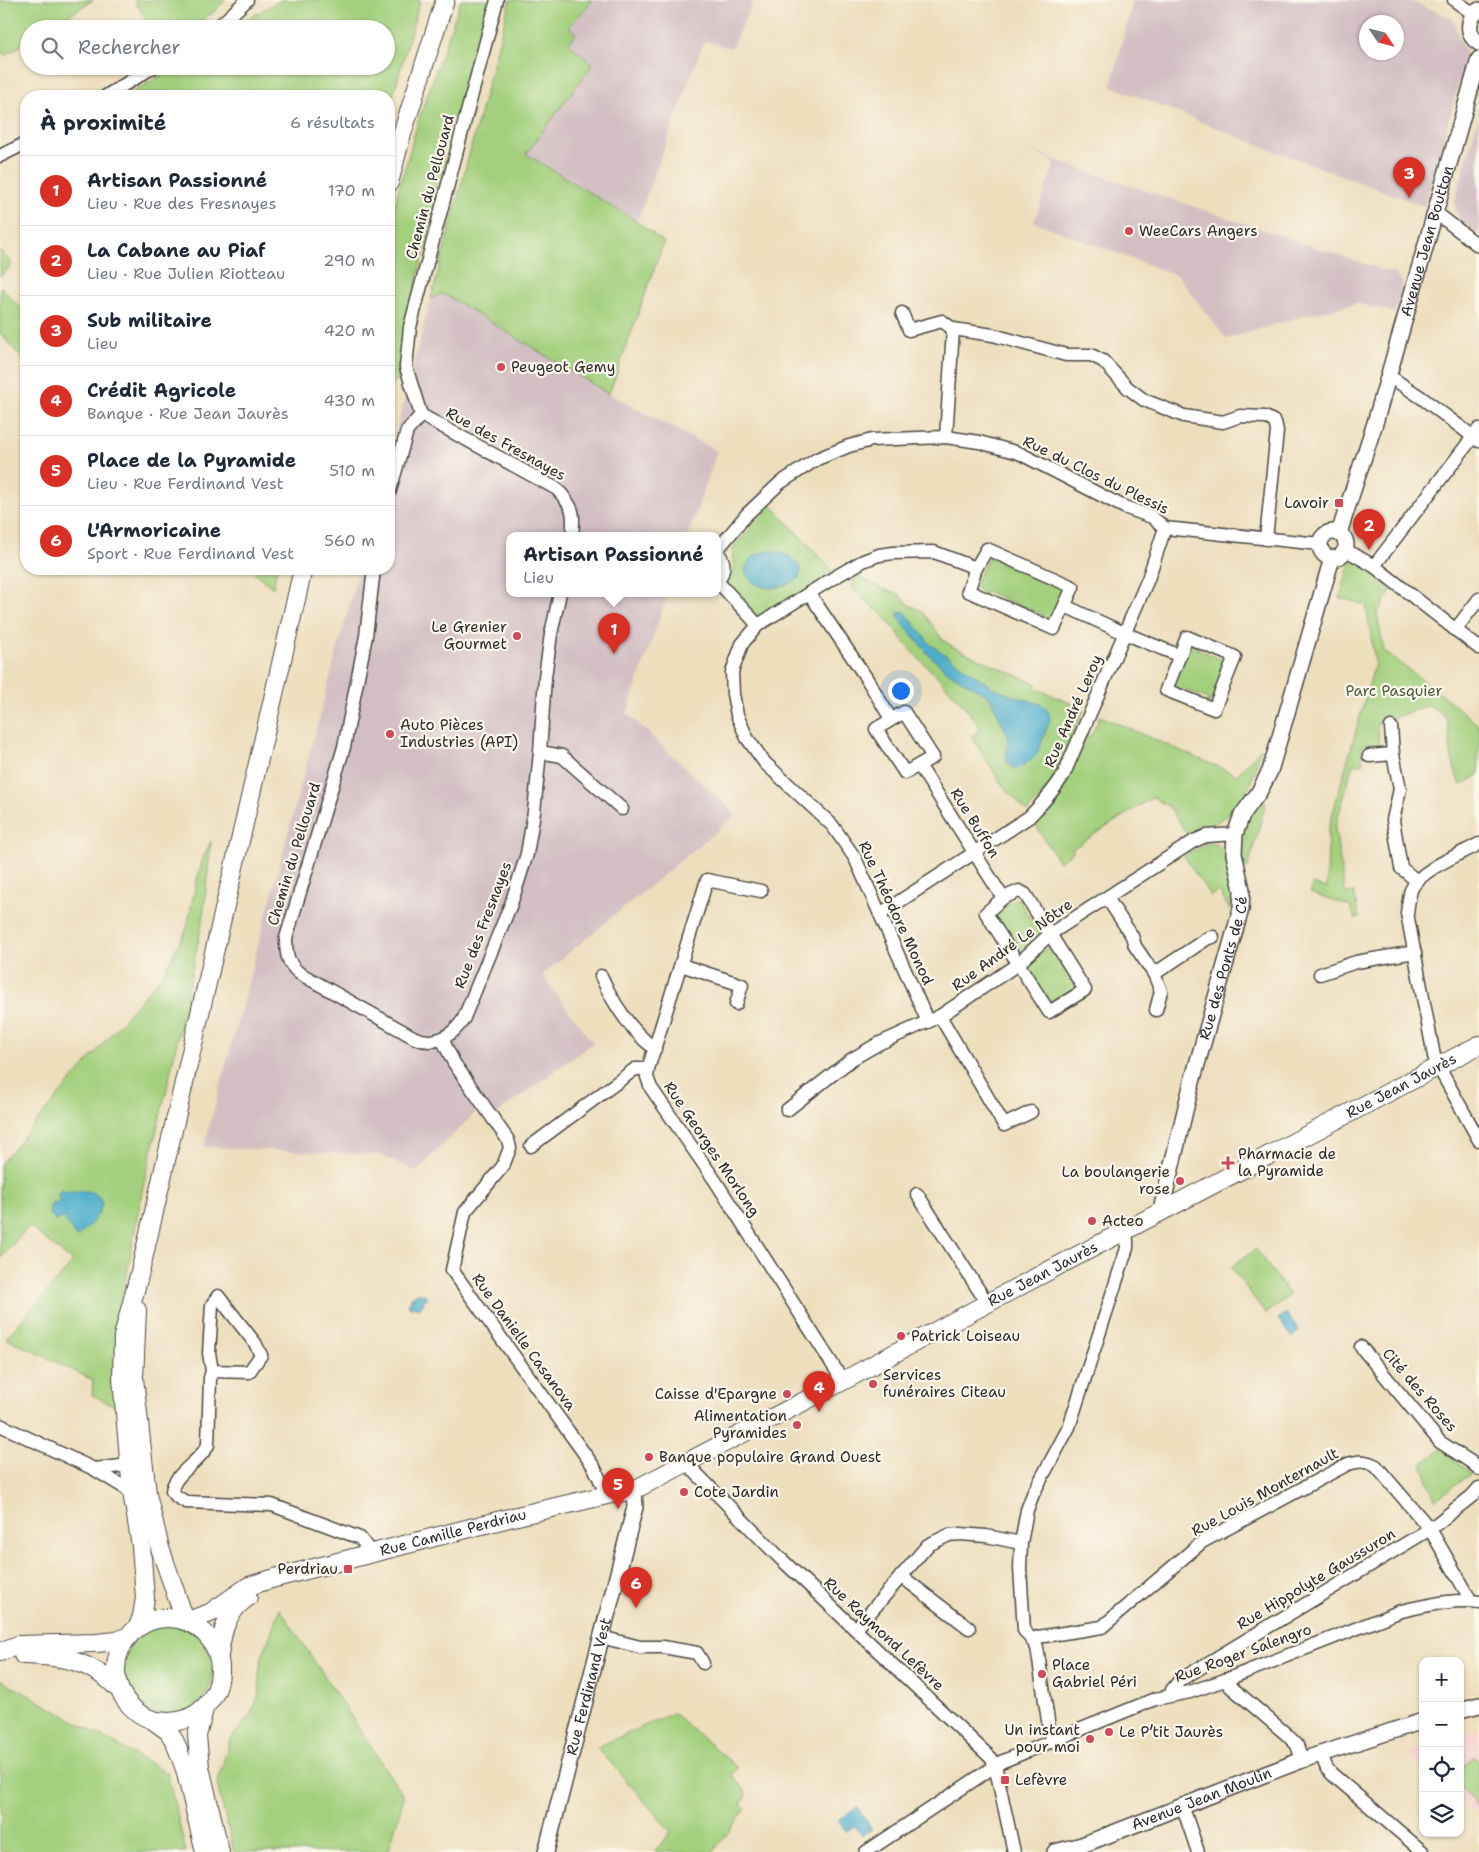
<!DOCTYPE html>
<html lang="fr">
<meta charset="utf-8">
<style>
:root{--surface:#fff;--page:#f6f6f7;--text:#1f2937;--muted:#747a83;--line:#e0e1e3;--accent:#d93025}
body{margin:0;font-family:"Shantell Sans",sans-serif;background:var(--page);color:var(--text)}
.controls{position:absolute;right:15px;bottom:15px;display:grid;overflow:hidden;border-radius:10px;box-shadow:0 1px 4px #0004}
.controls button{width:45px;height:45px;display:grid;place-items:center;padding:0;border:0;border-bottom:1px solid var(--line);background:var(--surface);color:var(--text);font:25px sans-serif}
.compass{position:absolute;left:1359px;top:15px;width:45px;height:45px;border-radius:50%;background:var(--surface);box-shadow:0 1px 4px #0004;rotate:125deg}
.you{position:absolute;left:900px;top:690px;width:18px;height:18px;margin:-12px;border:4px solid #fff;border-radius:50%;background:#1a73e8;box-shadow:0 0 0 8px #1a73e833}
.badge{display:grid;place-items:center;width:32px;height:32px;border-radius:50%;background:var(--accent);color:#fff;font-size:16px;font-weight:700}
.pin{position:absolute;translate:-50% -41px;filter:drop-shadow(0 1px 2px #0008)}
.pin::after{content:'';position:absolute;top:26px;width:18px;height:15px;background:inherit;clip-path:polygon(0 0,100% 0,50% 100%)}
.popup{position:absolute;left:506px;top:532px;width:215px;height:65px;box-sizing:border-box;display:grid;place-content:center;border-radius:10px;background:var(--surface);filter:drop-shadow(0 1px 4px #0005);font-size:16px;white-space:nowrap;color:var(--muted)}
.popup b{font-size:19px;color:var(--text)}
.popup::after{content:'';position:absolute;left:50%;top:100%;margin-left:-10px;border:10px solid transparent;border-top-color:var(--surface)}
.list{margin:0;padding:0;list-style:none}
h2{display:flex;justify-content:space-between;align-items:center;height:65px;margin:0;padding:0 20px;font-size:21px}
h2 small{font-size:16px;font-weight:400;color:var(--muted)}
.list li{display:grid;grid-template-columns:32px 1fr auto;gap:15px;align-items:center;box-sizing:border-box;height:70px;padding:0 20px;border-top:1px solid var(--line)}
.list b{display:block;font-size:19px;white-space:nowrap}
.list p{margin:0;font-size:16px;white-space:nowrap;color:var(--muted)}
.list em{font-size:16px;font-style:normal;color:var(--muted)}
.icon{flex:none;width:28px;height:28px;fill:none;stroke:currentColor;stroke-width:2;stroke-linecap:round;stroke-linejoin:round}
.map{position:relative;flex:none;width:1479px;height:1852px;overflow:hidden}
.search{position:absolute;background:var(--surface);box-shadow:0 1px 4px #0004;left:20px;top:20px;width:375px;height:55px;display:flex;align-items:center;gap:12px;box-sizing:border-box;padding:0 18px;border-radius:28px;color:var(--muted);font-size:19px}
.panel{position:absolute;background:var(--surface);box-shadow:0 1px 4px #0004;left:20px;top:90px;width:375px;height:485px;border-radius:20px}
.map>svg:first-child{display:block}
.built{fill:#f7d0cd}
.industrial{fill:#d2bec3;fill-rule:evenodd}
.green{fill:#a3d07d;stroke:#677e54}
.water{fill:#4eaecc;stroke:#3c6c7c}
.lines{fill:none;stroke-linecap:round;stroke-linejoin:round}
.minor-casing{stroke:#484641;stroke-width:15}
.tertiary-casing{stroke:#484641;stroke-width:18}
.secondary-casing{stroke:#484641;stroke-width:20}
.minor{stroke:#fff;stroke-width:12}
.tertiary{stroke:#fff;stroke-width:15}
.secondary{stroke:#fff;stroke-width:18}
.poi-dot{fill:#d1495b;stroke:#fbf7ec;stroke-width:2}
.labels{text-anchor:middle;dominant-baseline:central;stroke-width:4.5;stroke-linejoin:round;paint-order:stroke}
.street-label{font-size:15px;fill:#2b2b2b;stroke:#fbf7ec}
.poi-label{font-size:15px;fill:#2b2b2b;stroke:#fbf7ec;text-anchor:start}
.park-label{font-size:15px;fill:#4f5d44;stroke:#fbf7ec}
</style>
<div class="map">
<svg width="1479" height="1852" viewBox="0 0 1479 1852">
<rect width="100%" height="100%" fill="#fbf7ec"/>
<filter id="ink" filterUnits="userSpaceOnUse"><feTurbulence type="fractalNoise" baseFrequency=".02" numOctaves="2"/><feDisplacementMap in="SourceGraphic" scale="10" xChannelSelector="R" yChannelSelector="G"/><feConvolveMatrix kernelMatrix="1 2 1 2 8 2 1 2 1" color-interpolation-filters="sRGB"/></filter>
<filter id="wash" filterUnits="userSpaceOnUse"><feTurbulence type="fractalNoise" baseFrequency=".0096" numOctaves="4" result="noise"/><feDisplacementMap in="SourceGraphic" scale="20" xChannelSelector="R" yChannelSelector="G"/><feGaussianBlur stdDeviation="1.12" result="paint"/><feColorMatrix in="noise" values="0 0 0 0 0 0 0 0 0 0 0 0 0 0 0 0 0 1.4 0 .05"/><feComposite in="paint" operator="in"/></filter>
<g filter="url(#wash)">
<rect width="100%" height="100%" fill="#eddebc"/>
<g class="built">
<path d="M1479 1729V1816L1460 1801V1735Z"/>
<path d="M1423 1747V1769L1408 1756 1413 1750Z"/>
</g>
<g class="industrial">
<path d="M593 0H754L731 48 704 41 637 221 526 154 593 64 568 43 569 28Z"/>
<path d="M1133 0H1407L1450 17 1455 24 1458 38 1465 50V54L1463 70 1424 206 1269 149 1111 86ZM1366 22H1396V52H1366Z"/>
<path d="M1479 115V235L1458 218 1454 203Z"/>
<path d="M1024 147 1066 164 1395 274 1403 284 1395 313 1357 303 1303 316 1226 339 1178 276 1034 222 1055 162Z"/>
<path d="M441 294 449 297 609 394 717 451 688 535H510V593H668L627 713 736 815 542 975 593 1043 495 1115 485 1103 416 1172 380 1155 204 1147 359 569H389V457L431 299Z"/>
</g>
<g class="green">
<path d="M0 0H93L47 29H29V40L5 56 0 49Z"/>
<path d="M134 0H226L214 12 188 29H152Z"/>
<path d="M281 0H420L389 110V96H127L176 66H386V29H235L240 26 239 24Z"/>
<path d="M461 0H490L459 113 449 120 441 152 446 165 402 340 398 379 389 386V230L400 185 418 122Z"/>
<path d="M510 0H593L569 27 576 34 568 43 593 64 526 154 636 221 664 242 609 394 449 297 441 294 431 299Z"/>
<path d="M0 250 12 264 0 277Z"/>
<path d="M0 286 26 314V363L0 333Z"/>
<path d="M771 505 834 572 763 618 755 616 728 586 732 577 733 548Z"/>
<path d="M989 556 1000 558 999 562 1056 586 1058 582 1067 592 1053 620 1048 621 1042 619 1043 615 986 591 984 595 976 588V581Z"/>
<path d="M1350 562H1356L1392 590 1377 613 1384 651 1451 702 1479 726V775L1461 785C1450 766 1450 739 1447 718L1429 705 1377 724 1379 743 1362 745 1363 764H1353L1335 828 1345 893 1354 892 1359 918 1355 919 1351 907 1310 893 1312 884 1327 888 1328 830 1375 663 1366 605 1340 598Z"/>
<path d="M250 569H277L273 588Z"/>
<path d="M855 575 883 589 899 594 909 605 922 611 943 640 953 647 1036 684 1035 688 1084 709 1060 766 1046 790 1027 812 1003 786 971 736 981 729 964 706 941 680 912 652 886 618 852 589Z"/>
<path d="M1192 644 1199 645 1197 649 1225 661 1227 657 1229 659 1217 698 1207 703 1208 699 1181 688 1179 692 1174 687 1172 682 1189 646Z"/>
<path d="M1100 716 1237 775 1261 748C1248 800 1239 816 1188 835L1169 807 1153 797 1072 849 1073 852 1059 862 1033 821C1061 794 1072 770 1087 735L1091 737Z"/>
<path d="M1261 799 1266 803 1249 863 1248 867 1243 869C1238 833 1240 828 1261 799Z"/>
<path d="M211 841 203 919 167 1088 142 1191 119 1317 116 1378 119 1411 113 1405 92 1395 93 1380 6 1338 73 1262 29 1226 0 1259V1164L163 974 187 928 196 883 204 856Z"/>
<path d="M1208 843 1218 845 1225 851 1234 888 1233 901 1230 910 1219 891 1210 896 1184 856 1194 849 1195 851Z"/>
<path d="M1015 899 1023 900 1025 902 1022 905 1038 931 1042 928 1043 933 1024 949 1016 954 992 916 994 912Z"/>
<path d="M1049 946 1054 947 1059 952 1055 955 1072 981 1076 979 1078 987 1050 1006 1025 966Z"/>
<path d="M1256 1249 1290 1295 1266 1314 1231 1267Z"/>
<path d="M1442 1448 1471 1473 1435 1500 1422 1464Z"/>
<path d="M280 1609 404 1797 388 1852H234L217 1784 230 1740 249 1717 257 1700 260 1691 259 1674 262 1657Z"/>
<circle cx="168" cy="1670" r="45"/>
<path d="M0 1679 167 1773 186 1852H0Z"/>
<path d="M673 1713 738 1768 732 1775 747 1793 741 1804 746 1809 713 1852H654L671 1832 597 1747Z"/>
<path d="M1474 1756 1479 1762V1808L1460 1787V1769Z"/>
</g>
<g class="water">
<path d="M771 551C785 554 793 555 801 569L798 579C779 590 755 594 745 571 748 557 757 553 771 551Z"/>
<path d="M904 611 930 644 992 687 1008 694 1040 704 1045 707 1049 714 1050 720 1037 754 1031 760 1016 770 1006 761 1009 738 990 697 948 672 930 656 903 624 897 614Z"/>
<path d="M62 1189 66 1193C80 1191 97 1187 102 1203 100 1216 87 1229 77 1237 70 1231 69 1223 62 1218L57 1221 50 1215V1207L53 1202 55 1204 58 1202 59 1197 57 1195Z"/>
<path d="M418 1293 422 1295 424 1293 427 1298 424 1299 423 1305 418 1308 413 1306 410 1308 408 1303 411 1301V1297Z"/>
<path d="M1286 1313 1300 1331 1292 1337 1278 1319Z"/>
<path d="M858 1807 872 1829 862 1836 855 1826 846 1831 838 1821Z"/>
</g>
</g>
<g filter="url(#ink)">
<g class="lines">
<g class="minor-casing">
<g id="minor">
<path d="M1454 0 1474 14"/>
<path d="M216 29 247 0"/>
<path d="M106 96 155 66"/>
<path d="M0 156 26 143"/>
<path d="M1435 212 1479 246"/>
<path d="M902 313 909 330 942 321 953 329"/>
<path d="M1389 376 1422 398 1479 441"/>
<path d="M421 415 406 367 410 327 497 0"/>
<path d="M421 415 557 489C573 507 575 512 572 535"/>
<path d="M946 437 953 329 993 335 1066 355H1091L1103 361 1128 388 1144 400 1184 416 1223 422 1240 416 1265 417 1275 422 1277 431 1266 539"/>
<path d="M389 494 407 431 421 415"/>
<path d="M718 549 747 514 780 483 817 459 849 446 872 440 918 438 946 437 979 442 1019 453 1124 507 1152 517 1165 528 1320 544"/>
<path d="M987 549 1073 587 1054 629 968 591 976 568Z"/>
<path d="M1346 550 1374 566 1479 648"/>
<path d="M718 553C726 562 724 572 718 581"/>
<path d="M1374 566 1479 429"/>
<path d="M374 569 366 636 344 747 286 938C286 953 287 963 299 973L415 1038C435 1046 451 1037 463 1020L511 904 527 854 534 812 540 752 545 677 551 634 560 593"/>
<path d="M718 582 758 625"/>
<path d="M809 593 867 679 891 719"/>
<path d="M1065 606 1124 633 1180 656"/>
<path d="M1455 630 1479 599"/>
<path d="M1187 637 1235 657 1214 709 1166 690Z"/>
<path d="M904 712 933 757 905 773 876 729Z"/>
<path d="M1391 727 1393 754"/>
<path d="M540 752 562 756 622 809"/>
<path d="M1369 756 1393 754 1400 789 1393 820 1401 868 1417 881"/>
<path d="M919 765 1003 898"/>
<path d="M1479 844C1461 854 1419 870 1411 890 1409 897 1408 905 1407 913L1434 1056 1438 1066 1479 1140"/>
<path d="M761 891 707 880 648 1069 647 1077 651 1088 716 1182 843 1381"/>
<path d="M1019 891 1025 894 1085 990 1049 1012 986 913 1003 898Z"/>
<path d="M1107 898 1132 936 1135 946 1154 974 1208 938 1213 937"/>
<path d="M880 914 1029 817C1042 804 1053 791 1063 776L1148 579 1165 528"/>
<path d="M681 965 742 985 736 1004"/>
<path d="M1154 974 1161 991 1156 1010"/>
<path d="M1320 974 1356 962 1415 952"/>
<path d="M601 976C613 1003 631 1031 655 1049"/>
<path d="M940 1016 1004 1125 1031 1112"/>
<path d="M928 1022 855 858 832 825 765 763 747 738 737 715 733 694 732 672 742 644 758 625 835 577 863 561 879 555 893 553 934 552 976 568"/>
<path d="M442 1039 454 1063 508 1140 510 1148 503 1166 465 1212 452 1270 594 1467 607 1495"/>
<path d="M787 1110 852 1059 878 1044 940 1016 1018 964 1050 934 1194 841 1206 836 1235 834"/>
<path d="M531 1146 635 1069H648"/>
<path d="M917 1194 987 1303"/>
<path d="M1361 1347 1440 1442 1471 1462 1479 1469"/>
<path d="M212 1371 249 1372 261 1355 255 1343 218 1296 212 1305 209 1353 212 1371 210 1378 208 1445C200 1462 174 1473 172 1491L177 1497 186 1502 272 1505 360 1538 372 1554"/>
<path d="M0 1425 94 1469 132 1492"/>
<path d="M688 1463 694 1471 780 1558 991 1758 995 1765 1014 1852"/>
<path d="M94 1469 130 1465 135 1469"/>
<path d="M901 1576 969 1628"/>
<path d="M856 1629 928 1545 949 1535 960 1534 986 1536 1021 1543"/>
<path d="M601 1637 640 1647H663L697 1653 703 1663"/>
<path d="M1033 1641 1038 1637 1102 1627 1202 1542 1348 1464C1359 1461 1366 1460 1376 1466L1430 1529 1468 1595 1469 1601"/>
<path d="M1225 1680 1231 1687 1286 1734 1297 1745 1302 1760"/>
<path d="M1171 1695 1172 1690 1180 1680 1430 1529 1472 1496 1479 1488"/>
<path d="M1051 1741 1037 1647 1024 1630 1020 1568 1021 1543 1027 1510 1033 1494 1069 1427 1127 1248V1240L1124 1231"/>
<path d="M1321 1754 1327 1769 1333 1775 1423 1852"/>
<path d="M1182 1805 1198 1852"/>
<path d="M866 1852 1001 1762 1155 1699 1190 1692 1225 1680 1401 1611C1425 1606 1454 1598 1479 1602"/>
</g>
</g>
<g class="tertiary-casing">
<g id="tertiary">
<path d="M1479 10C1467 18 1466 35 1479 43"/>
<circle cx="1333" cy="545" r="13"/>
<path id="s1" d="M1339 533 1375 423 1479 59"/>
<path id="s2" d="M1163 1211 1162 1206 1192 1082 1241 909 1242 890 1234 854 1235 834 1242 815 1259 792 1270 771 1332 558"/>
<path d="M1460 1710 1479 1705"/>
<path id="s3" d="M546 1852 635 1507 634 1490"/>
<path id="s4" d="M1055 1852 1082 1845 1302 1760 1423 1721"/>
</g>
</g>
<g class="secondary-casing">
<g id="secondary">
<path d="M389 183 401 137 445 0"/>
<path d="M137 1310 134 1378 147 1494 160 1548 185 1620"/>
<circle cx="168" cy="1670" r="52"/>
<path id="s5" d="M188 1621 210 1613 249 1586 275 1578 513 1517 607 1495 634 1490 843 1381 1010 1291 1479 1045"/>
<path d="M138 1627 142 1616 145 1598 141 1546 132 1492 122 1379 123 1336 141 1268 303 569"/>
<path d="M0 1652 18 1645 96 1643 117 1641 128 1636"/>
<path d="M23 1655C64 1656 89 1660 119 1689"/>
<path d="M219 1656C222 1631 226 1612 248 1597"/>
<path d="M204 1709 197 1736 200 1767 220 1852"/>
<path d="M154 1721 168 1731 175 1742 185 1769 205 1852"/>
</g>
</g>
<use href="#minor" class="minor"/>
<use href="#tertiary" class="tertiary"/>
<use href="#secondary" class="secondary"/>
</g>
</g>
<g class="poi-dot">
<circle cx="1129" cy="231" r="5"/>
<circle cx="501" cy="367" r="5"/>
<rect x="1334" y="498" width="10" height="10" rx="2.5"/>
<circle cx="517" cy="636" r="5"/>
<circle cx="390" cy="734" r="5"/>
<path d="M1225.5 1155.5h5v5h5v5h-5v5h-5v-5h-5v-5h5z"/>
<circle cx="1180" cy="1181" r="5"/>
<circle cx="1092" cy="1221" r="5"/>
<circle cx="901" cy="1336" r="5"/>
<circle cx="873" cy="1384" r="5"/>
<circle cx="787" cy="1394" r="5"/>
<circle cx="797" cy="1425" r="5"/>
<circle cx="649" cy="1457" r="5"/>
<circle cx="684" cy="1492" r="5"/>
<rect x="343" y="1564" width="10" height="10" rx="2.5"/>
<circle cx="1042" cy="1674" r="5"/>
<circle cx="1109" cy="1732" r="5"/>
<circle cx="1090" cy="1739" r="5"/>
<rect x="1000" y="1775" width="10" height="10" rx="2.5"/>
</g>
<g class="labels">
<g class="street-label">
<text transform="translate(430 187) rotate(-75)">Chemin du Pellouard</text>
<text stroke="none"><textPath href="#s1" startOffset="305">Avenue Jean Boutton</textPath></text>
<text transform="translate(506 444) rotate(29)">Rue des Fresnayes</text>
<text transform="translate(1096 475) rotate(26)">Rue du Clos du Plessis</text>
<text transform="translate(1073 711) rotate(-66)">Rue André Leroy</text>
<text transform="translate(975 823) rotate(58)">Rue Buffon</text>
<text transform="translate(294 854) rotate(-73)">Chemin du Pellouard</text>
<text transform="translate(896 913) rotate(65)">Rue Théodore Monod</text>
<text transform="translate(483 925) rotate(-69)">Rue des Fresnayes</text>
<text transform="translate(1012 945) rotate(-36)">Rue André Le Nôtre</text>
<text stroke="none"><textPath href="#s2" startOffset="251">Rue des Ponts de Cé</textPath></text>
<text stroke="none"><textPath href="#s5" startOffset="1335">Rue Jean Jaurès</textPath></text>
<text transform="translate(712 1149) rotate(56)">Rue Georges Morlong</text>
<text stroke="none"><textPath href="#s5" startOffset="930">Rue Jean Jaurès</textPath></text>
<text transform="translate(524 1342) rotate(54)">Rue Danielle Casanova</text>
<text transform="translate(1420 1390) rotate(49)">Cité des Roses</text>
<text transform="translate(1265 1492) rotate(-29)">Rue Louis Monternault</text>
<text stroke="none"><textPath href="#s5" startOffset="282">Rue Camille Perdriau</textPath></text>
<text transform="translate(1316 1579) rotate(-31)">Rue Hippolyte Gaussuron</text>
<text transform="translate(884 1634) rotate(43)">Rue Raymond Lefèvre</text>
<text transform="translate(1243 1653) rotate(-20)">Rue Roger Salengro</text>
<text stroke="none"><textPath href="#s3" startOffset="171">Rue Ferdinand Vest</textPath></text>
<text stroke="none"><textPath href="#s4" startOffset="156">Avenue Jean Moulin</textPath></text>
</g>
<g class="poi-label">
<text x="1139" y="231">WeeCars Angers</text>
<text x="511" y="367">Peugeot Gemy</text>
<text x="1329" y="503" text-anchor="end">Lavoir</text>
<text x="507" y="627" text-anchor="end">Le Grenier<tspan x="507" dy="17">Gourmet</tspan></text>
<text x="400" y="725">Auto Pièces<tspan x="400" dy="17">Industries (API)</tspan></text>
<text x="1238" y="1154">Pharmacie de<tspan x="1238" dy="17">la Pyramide</tspan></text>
<text x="1170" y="1172" text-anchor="end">La boulangerie<tspan x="1170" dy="17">rose</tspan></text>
<text x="1102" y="1221">Acteo</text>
<text x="911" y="1336">Patrick Loiseau</text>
<text x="883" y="1375">Services<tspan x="883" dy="17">funéraires Citeau</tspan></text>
<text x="777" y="1394" text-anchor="end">Caisse d'Epargne</text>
<text x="787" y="1416" text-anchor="end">Alimentation<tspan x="787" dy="17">Pyramides</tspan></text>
<text x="659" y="1457">Banque populaire Grand Ouest</text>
<text x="694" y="1492">Cote Jardin</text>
<text x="338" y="1569" text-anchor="end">Perdriau</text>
<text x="1052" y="1665">Place<tspan x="1052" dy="17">Gabriel Péri</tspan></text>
<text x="1080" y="1730" text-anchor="end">Un instant<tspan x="1080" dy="17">pour moi</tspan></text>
<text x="1119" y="1732">Le P’tit Jaurès</text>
<text x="1015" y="1780">Lefèvre</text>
</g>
<g class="park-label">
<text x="1394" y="691">Parc Pasquier</text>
</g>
</g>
</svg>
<div class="controls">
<button>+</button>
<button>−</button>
<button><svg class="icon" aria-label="locate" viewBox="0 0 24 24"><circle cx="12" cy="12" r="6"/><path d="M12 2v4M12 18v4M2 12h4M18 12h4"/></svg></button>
<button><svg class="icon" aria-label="layers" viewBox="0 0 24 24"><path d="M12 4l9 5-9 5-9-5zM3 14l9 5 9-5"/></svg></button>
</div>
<svg class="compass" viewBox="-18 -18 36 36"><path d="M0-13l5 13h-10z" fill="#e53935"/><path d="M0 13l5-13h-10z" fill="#747a83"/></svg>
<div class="you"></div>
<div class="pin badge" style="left:614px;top:654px">1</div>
<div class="popup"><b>Artisan Passionné</b>Lieu</div>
<div class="pin badge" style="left:1369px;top:550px">2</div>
<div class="pin badge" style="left:1409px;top:198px">3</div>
<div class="pin badge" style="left:819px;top:1412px">4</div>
<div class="pin badge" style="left:618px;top:1509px">5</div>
<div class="pin badge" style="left:636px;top:1608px">6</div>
<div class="search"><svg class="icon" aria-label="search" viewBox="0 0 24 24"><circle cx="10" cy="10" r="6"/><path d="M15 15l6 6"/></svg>Rechercher</div>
<section class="panel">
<h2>À proximité<small>6 résultats</small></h2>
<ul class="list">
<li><span class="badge">1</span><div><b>Artisan Passionné</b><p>Lieu · Rue des Fresnayes</p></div><em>170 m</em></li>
<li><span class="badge">2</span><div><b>La Cabane au Piaf</b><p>Lieu · Rue Julien Riotteau</p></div><em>290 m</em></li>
<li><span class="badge">3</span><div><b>Sub militaire</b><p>Lieu</p></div><em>420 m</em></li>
<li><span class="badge">4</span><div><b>Crédit Agricole</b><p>Banque · Rue Jean Jaurès</p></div><em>430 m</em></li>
<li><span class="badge">5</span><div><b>Place de la Pyramide</b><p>Lieu · Rue Ferdinand Vest</p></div><em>510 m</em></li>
<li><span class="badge">6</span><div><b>L'Armoricaine</b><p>Sport · Rue Ferdinand Vest</p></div><em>560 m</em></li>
</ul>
</section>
</div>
